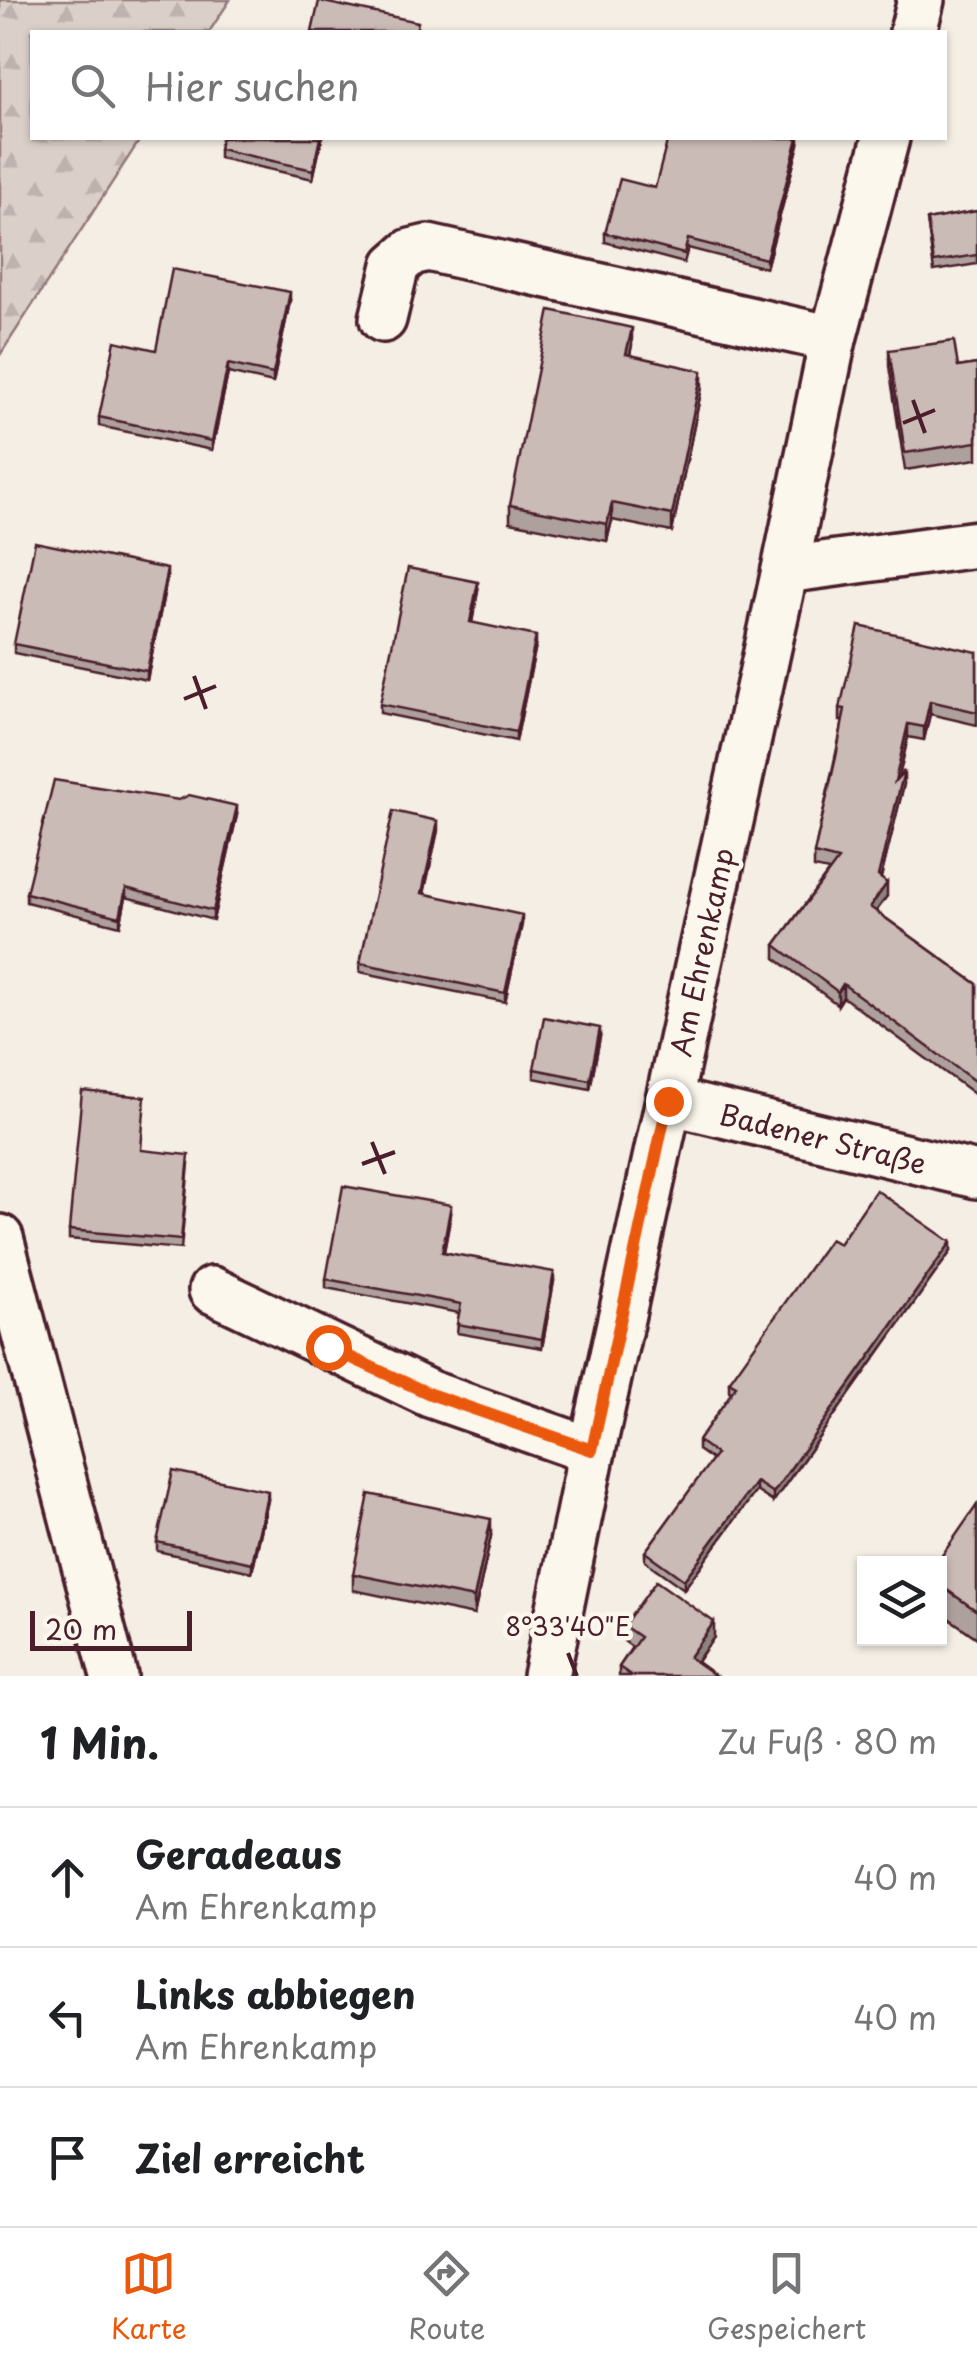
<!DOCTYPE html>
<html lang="de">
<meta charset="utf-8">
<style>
:root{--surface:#fff;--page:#f2f2f2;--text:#202124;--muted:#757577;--line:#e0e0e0;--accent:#ea580c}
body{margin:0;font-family:"Playpen Sans",sans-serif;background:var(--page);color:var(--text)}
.controls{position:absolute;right:30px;bottom:30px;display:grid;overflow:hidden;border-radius:0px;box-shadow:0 2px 8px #0004}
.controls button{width:90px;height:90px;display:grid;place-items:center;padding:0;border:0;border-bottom:2px solid var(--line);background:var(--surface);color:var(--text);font:50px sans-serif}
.scale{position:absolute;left:30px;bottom:25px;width:162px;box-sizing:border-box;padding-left:10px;border:5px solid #4a1f2b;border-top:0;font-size:28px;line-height:35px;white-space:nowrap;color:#4a1f2b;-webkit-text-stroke:8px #fbf7ec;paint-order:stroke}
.stop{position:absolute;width:30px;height:30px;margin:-22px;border:8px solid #ea580c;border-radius:50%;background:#fff}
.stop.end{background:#ea580c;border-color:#fff;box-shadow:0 2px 10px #0008}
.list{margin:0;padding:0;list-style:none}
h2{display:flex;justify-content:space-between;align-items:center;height:130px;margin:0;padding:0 40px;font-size:42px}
h2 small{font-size:32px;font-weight:400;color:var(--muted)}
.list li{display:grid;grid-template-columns:65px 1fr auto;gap:30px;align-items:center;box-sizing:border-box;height:140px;padding:0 40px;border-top:2px solid var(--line)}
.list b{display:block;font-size:38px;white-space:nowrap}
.list p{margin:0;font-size:32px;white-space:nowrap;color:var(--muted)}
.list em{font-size:32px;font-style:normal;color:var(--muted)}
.icon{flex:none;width:55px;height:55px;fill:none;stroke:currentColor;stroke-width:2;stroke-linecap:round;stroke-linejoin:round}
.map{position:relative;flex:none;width:977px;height:1676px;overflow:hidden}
.search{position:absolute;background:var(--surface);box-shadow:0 2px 8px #0004;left:30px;right:30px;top:30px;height:110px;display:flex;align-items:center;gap:25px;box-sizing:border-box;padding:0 35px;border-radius:0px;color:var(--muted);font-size:38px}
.sheet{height:550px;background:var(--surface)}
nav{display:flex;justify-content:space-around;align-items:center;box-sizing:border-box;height:140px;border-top:2px solid var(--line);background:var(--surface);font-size:28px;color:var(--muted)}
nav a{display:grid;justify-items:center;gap:5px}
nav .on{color:var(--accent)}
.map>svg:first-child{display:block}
.forest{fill:url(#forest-firs);stroke:#92787a;stroke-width:2.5}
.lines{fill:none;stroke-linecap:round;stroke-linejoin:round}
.minor-casing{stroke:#4a1f2b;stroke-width:52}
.minor{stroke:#fbf7ec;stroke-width:45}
.wall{fill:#aea19d;stroke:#4a1f2b;stroke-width:2.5}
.shaded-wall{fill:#8d837f;stroke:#4a1f2b;stroke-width:2.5}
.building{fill:#cabbb6;stroke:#4a1f2b;stroke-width:2.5}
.route{stroke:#ea580c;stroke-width:12}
.ticks{fill:none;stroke:#4a1f2b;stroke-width:4}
.labels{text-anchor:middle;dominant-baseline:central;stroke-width:9;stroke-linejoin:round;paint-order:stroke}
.street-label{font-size:28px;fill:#4a1f2b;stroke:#fbf7ec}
.ticks-label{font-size:25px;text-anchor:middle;fill:#4a1f2b;stroke:#fbf7ec;stroke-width:9;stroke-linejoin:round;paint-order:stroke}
</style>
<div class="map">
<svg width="977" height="1676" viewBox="0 0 977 1676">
<defs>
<pattern id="forest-firs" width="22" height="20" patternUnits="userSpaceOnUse" patternTransform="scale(2.5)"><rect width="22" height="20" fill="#dbd0c9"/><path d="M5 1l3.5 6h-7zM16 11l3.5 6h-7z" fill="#bdb2ad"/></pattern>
</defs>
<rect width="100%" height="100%" fill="#f4eee4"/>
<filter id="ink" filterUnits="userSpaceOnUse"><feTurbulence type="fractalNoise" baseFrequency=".01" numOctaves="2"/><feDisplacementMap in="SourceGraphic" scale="20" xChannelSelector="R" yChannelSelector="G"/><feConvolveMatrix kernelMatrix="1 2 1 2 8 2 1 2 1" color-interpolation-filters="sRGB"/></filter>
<g filter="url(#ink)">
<path class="forest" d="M0 0H230L209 32H32V138H141L0 355Z"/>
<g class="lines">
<g class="minor-casing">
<g id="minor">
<path d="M913 32 921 0"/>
<path d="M383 319 396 265 411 252 428 248 833 339"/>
<path d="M785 570 977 544"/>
<path d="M669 1101 977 1175"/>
<path d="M0 1238 114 1676"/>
<path d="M212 1290 430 1394 592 1451"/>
<path d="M546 1676 592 1451 785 570 833 339 886 138"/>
</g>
</g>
<use href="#minor" class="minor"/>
</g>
<g class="wall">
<path d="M322 138 313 179 219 158V149Z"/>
<path d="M799 144 766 268 688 248 684 263 605 242V233L655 188Z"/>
<path d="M977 211V264L934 271 927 220Z"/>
<path d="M290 301 273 383 228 373 212 450 99 426V417L156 350Z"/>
<path d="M632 345 630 355 702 387 672 532 612 520 607 541 510 522V505Z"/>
<path d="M889 350 958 367 977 364V459L905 470 889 366Z"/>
<path d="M167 578 147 680 14 653V644Z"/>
<path d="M478 591 472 623 536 645 516 741 380 713V704Z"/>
<path d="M977 652V725L930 714 924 740 908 737 899 777 904 784 881 878 887 896 876 911 977 984V1096L843 997 838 1005 775 958V945L829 871 814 868V854L843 721H840V708Z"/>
<path d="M237 815 213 920 126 897 120 926 26 902V893Z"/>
<path d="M438 830 424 894 522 924 505 1002 360 972V963Z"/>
<path d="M600 1037 590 1089 534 1078V1069Z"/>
<path d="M142 1150 189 1164 181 1249 69 1239V1230Z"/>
<path d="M451 1214 444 1252 554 1281 542 1348 457 1333 459 1313 326 1288V1279Z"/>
<path d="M839 1244 951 1251 773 1502 756 1491 684 1589 645 1561V1552L712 1460 698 1450V1441L732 1393 729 1391V1382Z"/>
<path d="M268 1500 252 1572 157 1551V1542Z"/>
<path d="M977 1505V1638L940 1612V1564Z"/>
<path d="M491 1536 474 1615 353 1590V1574Z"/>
<path d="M624 1626 714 1637 697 1662 716 1676H619V1667L632 1647 624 1641Z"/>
</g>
<g class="shaded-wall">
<path d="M320 138H322L313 179V170Z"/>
<path d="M799 138V144L766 268V259Z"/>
<path d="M290 292V301L273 383V374Z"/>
<path d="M632 328V345L626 371V354Z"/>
<path d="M228 364V373L212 450V441Z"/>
<path d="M702 371V387L672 532V515Z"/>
<path d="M612 503V520L607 541V524Z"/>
<path d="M167 569V578L147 680V671Z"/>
<path d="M478 582V591L470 631V622Z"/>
<path d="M536 636V645L516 741V732Z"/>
<path d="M930 701V714L924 740V727Z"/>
<path d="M908 724V737L895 794V781Z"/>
<path d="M904 771V784L878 889V876Z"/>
<path d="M237 806V815L213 920V911Z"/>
<path d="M438 821V830L422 902V893Z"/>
<path d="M887 883V896L870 920V907Z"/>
<path d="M126 888V897L120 926V917Z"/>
<path d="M522 915V924L505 1002V993Z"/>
<path d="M843 984V997L838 1005V992Z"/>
<path d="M600 1028V1037L590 1089V1080Z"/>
<path d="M451 1205V1214L442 1261V1252Z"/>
<path d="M951 1242V1251L773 1502V1493Z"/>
<path d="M554 1272V1281L542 1348V1339Z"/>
<path d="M756 1482V1491L684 1589V1580Z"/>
<path d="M268 1491V1500L252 1572V1563Z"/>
<path d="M491 1519V1536L474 1615V1598Z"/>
<path d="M714 1622V1637L689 1672V1657Z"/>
</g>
<g class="building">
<path d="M319 1 418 22 416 32H312Z"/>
<path d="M221 138H320L313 170 219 149Z"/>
<path d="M668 138H798L766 259 688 239 684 254 605 233 620 179 655 188Z"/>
<path d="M977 211V255L934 262 927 220Z"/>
<path d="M172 269 290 292 273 374 228 364 212 441 99 417 115 341 156 350Z"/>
<path d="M550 310 632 328 626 354 702 371 672 515 612 503 607 524 510 505Z"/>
<path d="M954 341 958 367 977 364V442L905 453 889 350Z"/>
<path d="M35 542 167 569 147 671 14 644Z"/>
<path d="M408 568 478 582 470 622 536 636 516 732 380 704Z"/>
<path d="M859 626 977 652V712L930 701 924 727 908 724 895 781 904 771 878 876 887 883 870 907 977 984V1083L843 984 838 992 775 945 838 860 814 854 836 757 845 709 840 708Z"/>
<path d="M54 780 179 800 189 795 237 806 213 911 126 888 120 917 26 893Z"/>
<path d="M393 811 438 821 422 893 522 915 505 993 360 963Z"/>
<path d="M544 1017 600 1028 590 1080 534 1069Z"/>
<path d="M82 1091 145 1097 141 1150 189 1155 181 1240 69 1230Z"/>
<path d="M343 1186 451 1205 442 1252 554 1272 542 1339 457 1324 461 1304 326 1279Z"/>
<path d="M876 1190 951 1242 773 1493 756 1482 684 1580 645 1552 716 1454 698 1441 736 1386 729 1382 830 1239 839 1244Z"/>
<path d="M173 1471 268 1491 252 1563 157 1542Z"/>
<path d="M369 1494 491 1519 474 1598 353 1574Z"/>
<path d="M977 1505V1611L940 1585V1564H936Z"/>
<path d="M656 1581 714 1622 689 1657 716 1676H632L619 1667 640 1637 624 1626Z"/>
</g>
</g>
<g class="lines" filter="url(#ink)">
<path class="route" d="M328 1347 430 1394 592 1450 668 1101"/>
</g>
<path class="ticks" d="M913 400 925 433M903 423 935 410M194 676 206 709M184 699 216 686M372 1142 385 1174M362 1164 395 1152M568 1653 577 1676"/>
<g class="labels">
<g class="street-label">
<text transform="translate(701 952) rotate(-78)">Am Ehrenkamp</text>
<text transform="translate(823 1138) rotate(14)">Badener Straße</text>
</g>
</g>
<g class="ticks-label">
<text x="568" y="1636">8°33'40"E</text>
</g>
</svg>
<div class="controls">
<button><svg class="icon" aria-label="layers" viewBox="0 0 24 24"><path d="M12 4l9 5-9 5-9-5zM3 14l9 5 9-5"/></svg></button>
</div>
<div class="scale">20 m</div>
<div class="stop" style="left:328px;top:1347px"></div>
<div class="stop end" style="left:668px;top:1101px"></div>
<div class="search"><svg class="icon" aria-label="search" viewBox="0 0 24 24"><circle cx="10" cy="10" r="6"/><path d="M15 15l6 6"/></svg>Hier suchen</div>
</div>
<section class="sheet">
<h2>1 Min.<small>Zu Fuß · 80 m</small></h2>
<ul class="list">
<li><svg class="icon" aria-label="ahead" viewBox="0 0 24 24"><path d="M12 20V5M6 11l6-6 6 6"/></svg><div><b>Geradeaus</b><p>Am Ehrenkamp</p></div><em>40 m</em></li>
<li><svg class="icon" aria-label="left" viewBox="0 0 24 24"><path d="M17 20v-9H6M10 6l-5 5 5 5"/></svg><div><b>Links abbiegen</b><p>Am Ehrenkamp</p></div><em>40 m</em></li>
<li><svg class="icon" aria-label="arrive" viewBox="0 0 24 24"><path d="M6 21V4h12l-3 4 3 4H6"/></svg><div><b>Ziel erreicht</b></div></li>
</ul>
</section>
<nav>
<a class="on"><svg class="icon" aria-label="map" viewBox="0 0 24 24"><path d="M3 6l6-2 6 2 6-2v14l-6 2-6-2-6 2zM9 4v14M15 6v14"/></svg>Karte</a>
<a><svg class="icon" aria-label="directions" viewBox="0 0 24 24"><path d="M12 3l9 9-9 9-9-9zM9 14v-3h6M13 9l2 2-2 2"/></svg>Route</a>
<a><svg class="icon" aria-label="saved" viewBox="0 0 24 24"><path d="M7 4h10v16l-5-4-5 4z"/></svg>Gespeichert</a>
</nav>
